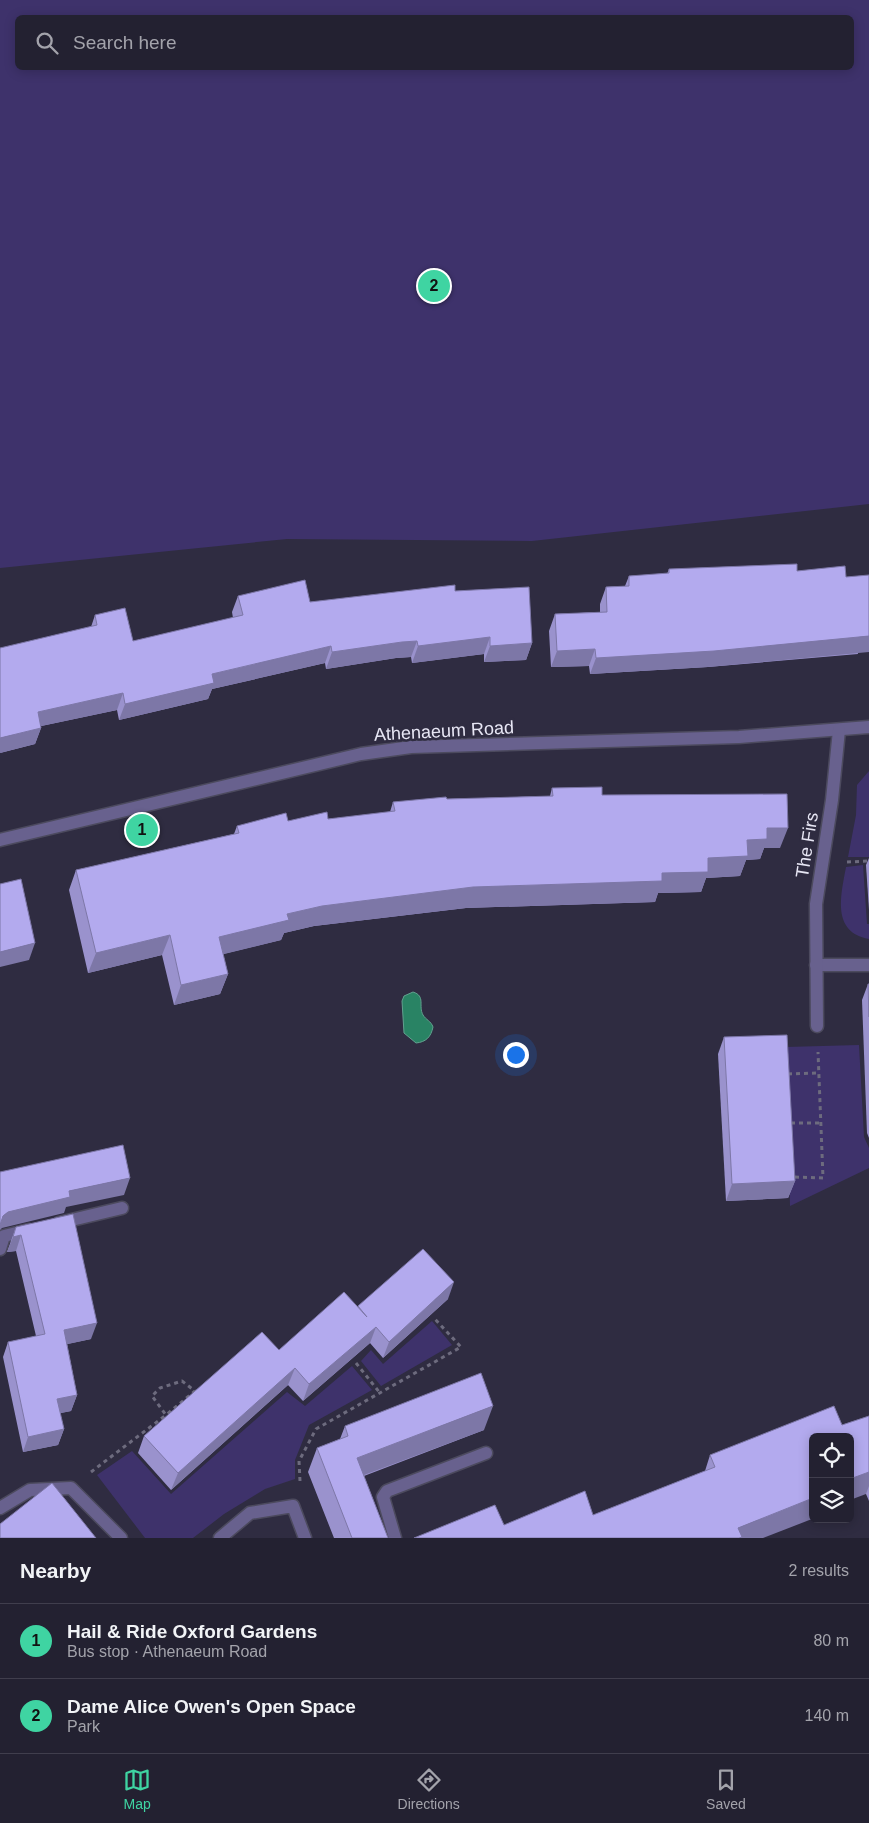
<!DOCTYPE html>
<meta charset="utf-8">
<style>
:root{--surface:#232131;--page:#2f2e3d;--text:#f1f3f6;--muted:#a3a3ab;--line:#403e4d;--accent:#3fd4a2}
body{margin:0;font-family:Helvetica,sans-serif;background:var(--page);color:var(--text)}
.controls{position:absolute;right:15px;bottom:15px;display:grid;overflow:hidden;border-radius:8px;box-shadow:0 2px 12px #0003}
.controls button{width:45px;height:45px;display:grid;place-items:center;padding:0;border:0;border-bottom:1px solid var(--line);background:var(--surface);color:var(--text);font:25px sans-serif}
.you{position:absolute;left:515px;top:1054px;width:18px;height:18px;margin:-12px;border:4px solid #fff;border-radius:50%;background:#1a73e8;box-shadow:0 0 0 8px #1a73e833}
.badge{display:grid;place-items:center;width:32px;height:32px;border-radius:50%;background:var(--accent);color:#111;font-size:16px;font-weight:700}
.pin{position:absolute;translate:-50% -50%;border:2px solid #fff;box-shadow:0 1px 5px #0006}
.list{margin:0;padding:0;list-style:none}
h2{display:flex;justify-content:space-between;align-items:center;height:65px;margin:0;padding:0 20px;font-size:21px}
h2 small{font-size:16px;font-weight:400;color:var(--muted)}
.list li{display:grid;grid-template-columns:32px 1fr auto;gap:15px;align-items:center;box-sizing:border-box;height:75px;padding:0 20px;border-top:1px solid var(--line)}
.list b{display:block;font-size:19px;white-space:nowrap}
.list p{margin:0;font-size:16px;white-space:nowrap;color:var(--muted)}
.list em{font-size:16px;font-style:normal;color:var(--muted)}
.icon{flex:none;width:28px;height:28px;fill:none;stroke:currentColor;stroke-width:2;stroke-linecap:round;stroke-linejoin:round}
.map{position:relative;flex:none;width:869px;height:1538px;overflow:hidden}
.search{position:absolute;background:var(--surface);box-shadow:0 2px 12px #0003;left:15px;right:15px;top:15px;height:55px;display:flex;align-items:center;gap:12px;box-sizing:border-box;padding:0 18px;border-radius:8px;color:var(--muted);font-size:19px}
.sheet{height:215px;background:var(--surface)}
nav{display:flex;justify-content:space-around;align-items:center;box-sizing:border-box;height:70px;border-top:1px solid var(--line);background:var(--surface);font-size:14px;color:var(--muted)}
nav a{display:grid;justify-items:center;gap:2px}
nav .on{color:var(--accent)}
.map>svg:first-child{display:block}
.green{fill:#3e326b;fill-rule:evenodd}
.water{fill:#298364;stroke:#62a18f}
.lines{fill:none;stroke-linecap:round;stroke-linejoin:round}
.minor-casing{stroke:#4c4a5e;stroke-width:15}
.path{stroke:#6d6b7e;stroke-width:3;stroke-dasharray:4 4;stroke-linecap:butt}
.minor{stroke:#68618e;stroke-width:12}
.wall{fill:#9a92cd}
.shaded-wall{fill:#7d77a7}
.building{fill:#b3aaee;stroke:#7d77a7}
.labels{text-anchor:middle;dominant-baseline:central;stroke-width:5;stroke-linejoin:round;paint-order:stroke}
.street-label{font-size:18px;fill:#e7e6f4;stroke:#2f2c41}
</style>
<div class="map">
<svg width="869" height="1538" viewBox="0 0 869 1538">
<rect width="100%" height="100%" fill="#2f2c41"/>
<g class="green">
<path d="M0 0H869V504L532 541 287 539 0 568ZM18 18H852V68H18Z"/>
<path d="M869 771V857H848L856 815 857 785Z"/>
<path d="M863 865 867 924H869V939C831 932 841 895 846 867Z"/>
<path d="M859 1045 864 1137 869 1148V1168L790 1206 786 1047Z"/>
<path d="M432 1321 452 1345 381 1386 361 1361 371 1350 383 1364Z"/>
<path d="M352 1366 372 1390 309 1425 295 1460V1479L265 1489 224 1514 193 1538H145L97 1475 132 1451 171 1494 287 1392 305 1406Z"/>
</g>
<path class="water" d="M413 992C426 996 418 1006 423 1015 426 1020 431 1021 433 1027 431 1037 426 1042 416 1043L404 1033 402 1001 404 996Z"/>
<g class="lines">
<g class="minor-casing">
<g id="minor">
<path d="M0 840 361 754 411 747 739 737 869 727"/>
<path d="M816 965H869"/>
<path d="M817 1026 816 904 832 800 839 730"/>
<path d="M59 1223 122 1208"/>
<path d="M0 1249 4 1236 29 1230"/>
<path d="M0 1508 30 1490 71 1488 121 1538"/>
<path d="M220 1538 250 1513 293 1506 305 1538"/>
<path d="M395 1538 383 1497 387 1491 486 1453"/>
</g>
</g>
<g class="path">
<path d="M847 862 869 861"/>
<path d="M788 1074 819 1073"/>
<path d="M791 1123H821"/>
<path d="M795 1177 823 1178 818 1052"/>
<path d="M356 1363 380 1393"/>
<path d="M91 1472 166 1415 152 1396 160 1388 182 1381 195 1391 166 1415"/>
<path d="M300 1481 299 1461 316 1429 461 1347 433 1317"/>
</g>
<use href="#minor" class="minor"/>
</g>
<g class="wall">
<path d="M669 569 797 571 846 577 858 654 708 667 590 674 589 666 551 667 549 631 555 614 600 612V604L606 587 625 586 629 576 667 574Z"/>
<path d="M455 591 532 643 526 660 484 662V654L412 663 411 657 396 658 326 669 325 663 212 689 208 699 119 720 117 710 41 726V728L35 744 0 753 91 627 95 615 133 641 233 618 232 612 238 596 310 602Z"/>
<path d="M552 788 602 795 780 848H764L760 859 746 860 740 876 706 878 701 892 658 893 655 902 466 908 314 926 284 933 281 940 223 954 228 974 220 994 174 1005 162 955 88 973 69 890 76 870 234 834 237 826 288 821 328 819 390 812 393 802 447 799 550 796Z"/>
<path d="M869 858V910L866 865Z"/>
<path d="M868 984H869V1138L867 1133 862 1000Z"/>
<path d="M724 1037 795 1181 788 1198 726 1201 718 1054Z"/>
<path d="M16 1227 91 1339 67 1344 77 1395 71 1411 60 1413 64 1429 58 1445 23 1452 3 1357 8 1342 36 1336 16 1251 7 1252Z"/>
<path d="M448 1299 383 1358 370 1343 303 1401 288 1385 171 1490 138 1453 144 1436 279 1350 358 1307Z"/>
<path d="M869 1416V1501L866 1494 813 1437V1517L812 1519 504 1525 593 1515 705 1471 710 1455 842 1425Z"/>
<path d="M345 1426 484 1430 364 1476 388 1538H334L308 1472 317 1448 340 1439Z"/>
</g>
<g class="shaded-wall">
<path d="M869 636V652L708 667 590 674 596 658Z"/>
<path d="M490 637 484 654 412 663 418 646Z"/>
<path d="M417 641 411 657 396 658 326 669 332 652 402 642Z"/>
<path d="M532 643 526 660 484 662 490 646Z"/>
<path d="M331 646 325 663 212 689 208 699 119 720 125 704 212 674Z"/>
<path d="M595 649 589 666 551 667 557 651Z"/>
<path d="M123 693 117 710 32 728 38 712Z"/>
<path d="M41 728 35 744 0 753V738Z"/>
<path d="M767 828H788L780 848H764L760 859 746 860 740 876 706 878 701 892 658 893 655 902 466 908 314 926 284 933 281 940 212 957 219 937 287 914 322 906 473 887 662 873 708 858 747 840Z"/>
<path d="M170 935 162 955 88 973 96 953Z"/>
<path d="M35 943 29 960 0 967V952Z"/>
<path d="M228 974 220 994 174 1005 181 985Z"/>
<path d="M130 1178 124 1195 66 1207 64 1213 2 1228 0 1230V1223L3 1216 8 1212 69 1191Z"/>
<path d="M795 1181 788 1198 726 1201 732 1184Z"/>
<path d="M21 1235 16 1251 7 1252 13 1237Z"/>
<path d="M454 1282 448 1299 383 1358 389 1342Z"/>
<path d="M97 1323 91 1339 59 1346 64 1330Z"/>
<path d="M376 1327 370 1343 303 1401 309 1384Z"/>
<path d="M295 1368 288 1385 171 1490 178 1473Z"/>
<path d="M77 1395 71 1411 52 1415 57 1399Z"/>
<path d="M493 1406 484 1430 348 1481 357 1458Z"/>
<path d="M64 1429 58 1445 23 1452 28 1437Z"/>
<path d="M869 1472V1486L866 1494 850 1500V1479Z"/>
<path d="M813 1498V1517L812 1519 763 1538H734L738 1528Z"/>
</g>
<g class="building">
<path d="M797 564V571L845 566 846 577 869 575V636L714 651 596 658 595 649 557 651 555 614 607 612 606 587 629 586V576L669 573V569Z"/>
<path d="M305 580 310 602 455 585V591L529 587 532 643 490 646V637L418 646 417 641 402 642 332 652 331 646 212 674 214 683 125 704 123 693 38 712 41 728 0 738V648L97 625 95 615 125 608 133 641 243 615 238 596Z"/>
<path d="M602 787V795L787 794 788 828H767V839L747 840 748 856 708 858V872L662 873V881L473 887 322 906 287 914 289 920 219 937 228 974 181 985 170 935 96 953 76 870 239 833 237 826 286 813 288 821 327 812 328 819 395 811 393 802 446 797 447 799 553 796 552 788Z"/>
<path d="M21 879 35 943 0 952V884Z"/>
<path d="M868 984H869V1017Z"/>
<path d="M787 1035 795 1181 732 1184 724 1037Z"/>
<path d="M123 1145 130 1178 69 1191 70 1197 8 1212 3 1216 0 1225V1172Z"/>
<path d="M73 1214 97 1323 64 1330 77 1395 57 1399 64 1429 28 1437 8 1342 45 1334 21 1235 13 1237 16 1227Z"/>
<path d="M423 1249 454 1282 389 1342 376 1327 309 1384 295 1368 178 1473 144 1436 262 1332 279 1350 344 1292 367 1317 358 1306Z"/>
<path d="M481 1373 493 1406 357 1458 388 1538H352L317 1448 348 1436 345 1426Z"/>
<path d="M834 1406 842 1425 869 1416V1472L850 1479V1437H813V1498L738 1528 742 1537 739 1538H414L495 1505 504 1525 585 1491 593 1515 715 1467 710 1455Z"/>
<path d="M52 1483 96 1538H0V1524Z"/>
</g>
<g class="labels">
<g class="street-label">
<text transform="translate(444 731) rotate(-3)">Athenaeum Road</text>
<text transform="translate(807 845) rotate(-81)">The Firs</text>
</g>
</g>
</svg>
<div class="controls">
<button><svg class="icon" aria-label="locate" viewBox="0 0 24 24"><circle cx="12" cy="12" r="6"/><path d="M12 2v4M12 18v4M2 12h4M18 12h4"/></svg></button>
<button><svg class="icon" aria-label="layers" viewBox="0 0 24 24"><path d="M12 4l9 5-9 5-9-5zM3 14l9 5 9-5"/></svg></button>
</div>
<div class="you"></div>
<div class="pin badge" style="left:142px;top:830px">1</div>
<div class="pin badge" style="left:434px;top:286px">2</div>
<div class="search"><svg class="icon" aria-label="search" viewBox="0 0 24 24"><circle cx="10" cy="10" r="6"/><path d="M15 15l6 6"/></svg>Search here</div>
</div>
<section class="sheet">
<h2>Nearby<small>2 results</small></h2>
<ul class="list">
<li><span class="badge">1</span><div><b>Hail &amp; Ride Oxford Gardens</b><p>Bus stop · Athenaeum Road</p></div><em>80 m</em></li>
<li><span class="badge">2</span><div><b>Dame Alice Owen's Open Space</b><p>Park</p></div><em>140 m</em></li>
</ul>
</section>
<nav>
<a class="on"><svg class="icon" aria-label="map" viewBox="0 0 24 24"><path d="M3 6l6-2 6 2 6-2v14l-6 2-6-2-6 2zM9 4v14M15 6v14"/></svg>Map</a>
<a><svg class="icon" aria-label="directions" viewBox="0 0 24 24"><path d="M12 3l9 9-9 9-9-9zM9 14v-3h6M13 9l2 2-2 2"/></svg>Directions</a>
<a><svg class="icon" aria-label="saved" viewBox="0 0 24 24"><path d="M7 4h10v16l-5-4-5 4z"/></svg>Saved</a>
</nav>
